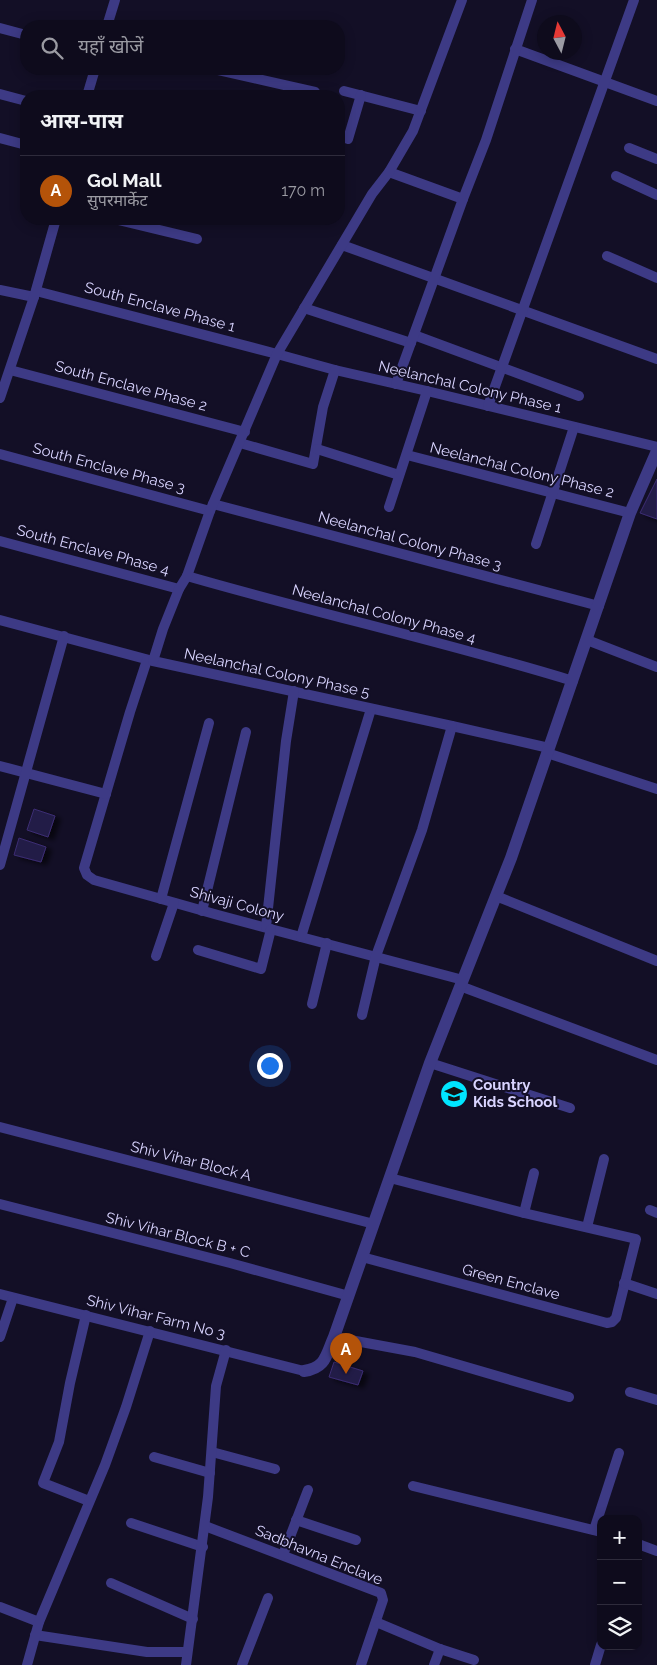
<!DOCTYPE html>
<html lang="hi">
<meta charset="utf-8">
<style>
:root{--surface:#0e0b1c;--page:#1c1929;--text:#f1f3f6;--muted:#9b9ba3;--line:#2e2b3b;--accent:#b45309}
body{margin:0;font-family:Raleway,"Noto Sans Devanagari",sans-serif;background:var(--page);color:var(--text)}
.controls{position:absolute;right:15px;bottom:15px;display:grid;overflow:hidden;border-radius:10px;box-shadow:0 2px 12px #0003}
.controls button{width:45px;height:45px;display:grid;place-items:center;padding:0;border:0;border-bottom:1px solid var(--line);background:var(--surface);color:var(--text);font:25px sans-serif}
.compass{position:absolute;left:537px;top:15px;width:45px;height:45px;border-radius:50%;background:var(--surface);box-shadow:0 2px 12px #0003;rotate:353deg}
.you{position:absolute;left:269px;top:1065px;width:18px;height:18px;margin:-12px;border:4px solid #fff;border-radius:50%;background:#1a73e8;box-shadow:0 0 0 8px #1a73e833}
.badge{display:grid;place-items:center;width:32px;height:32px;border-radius:50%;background:var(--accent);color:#fff;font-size:16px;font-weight:700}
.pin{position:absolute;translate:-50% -41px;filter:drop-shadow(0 1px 2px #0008)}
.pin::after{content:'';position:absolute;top:26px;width:18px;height:15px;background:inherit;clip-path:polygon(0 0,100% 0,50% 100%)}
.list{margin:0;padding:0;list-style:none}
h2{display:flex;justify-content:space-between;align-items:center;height:65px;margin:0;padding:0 20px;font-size:21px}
h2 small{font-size:16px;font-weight:400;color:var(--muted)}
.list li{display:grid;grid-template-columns:32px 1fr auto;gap:15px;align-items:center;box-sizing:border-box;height:70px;padding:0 20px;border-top:1px solid var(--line)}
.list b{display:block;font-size:19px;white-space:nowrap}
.list p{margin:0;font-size:16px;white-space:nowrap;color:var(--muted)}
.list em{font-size:16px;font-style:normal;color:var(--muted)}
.icon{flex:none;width:28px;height:28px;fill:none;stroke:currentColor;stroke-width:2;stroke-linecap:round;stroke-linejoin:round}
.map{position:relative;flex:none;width:657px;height:1665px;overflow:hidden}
.search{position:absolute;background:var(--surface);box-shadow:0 2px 12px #0003;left:20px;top:20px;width:325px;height:55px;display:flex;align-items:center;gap:12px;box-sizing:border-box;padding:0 18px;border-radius:20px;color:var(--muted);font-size:19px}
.panel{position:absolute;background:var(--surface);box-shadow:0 2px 12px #0003;left:20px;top:90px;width:325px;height:135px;border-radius:20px}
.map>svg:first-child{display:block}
.building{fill:#241b47;stroke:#3b2d73;filter:url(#shadow)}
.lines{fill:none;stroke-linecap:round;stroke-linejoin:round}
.minor{stroke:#3d3a85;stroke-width:10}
.tertiary{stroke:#3d3a85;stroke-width:12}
.labels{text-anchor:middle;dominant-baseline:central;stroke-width:4;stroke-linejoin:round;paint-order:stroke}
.street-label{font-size:15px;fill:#d9d4ff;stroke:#130f26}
.poi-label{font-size:15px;font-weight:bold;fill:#d9d4ff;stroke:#130f26;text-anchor:start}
</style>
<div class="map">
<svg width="657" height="1665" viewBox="0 0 657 1665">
<defs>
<filter id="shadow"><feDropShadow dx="5.5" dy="3" stdDeviation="2.5" flood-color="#0009"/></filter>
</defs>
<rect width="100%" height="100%" fill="#130f26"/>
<g class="building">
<path d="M657 479V519L640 513Z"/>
<path d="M34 809 55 816 48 837 27 830Z"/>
<path d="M19 838 46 847 41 862 14 855Z"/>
<path d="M334 1362 363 1371 358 1385 329 1377Z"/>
</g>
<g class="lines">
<g class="minor">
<path d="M107 26 115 0"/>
<path d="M0 28 26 35"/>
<path d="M515 49 657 101"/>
<path d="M214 69 315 92"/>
<path d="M344 91 421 111"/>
<path d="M0 94 26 101"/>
<path d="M87 96 95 69"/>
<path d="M0 138 26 145"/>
<path d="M348 139 361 95"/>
<path d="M629 148 657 159"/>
<path d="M389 172 463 199"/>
<path d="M616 176 657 195"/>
<path d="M114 219 197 239"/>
<path d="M342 245 657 359"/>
<path d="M607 256 657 278"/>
<path d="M0 290 34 297"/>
<path d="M36 291 277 354 335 370 427 391 657 447"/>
<path d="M304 308 411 343"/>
<path d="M414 335 579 396"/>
<path d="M10 370 245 432"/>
<path d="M396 384 463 199 486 140 532 0"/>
<path d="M0 398 34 297 56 219"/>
<path d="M488 406 634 0"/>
<path d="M240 443 313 464 323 407 335 370"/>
<path d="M317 449 399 475"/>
<path d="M0 454 210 511"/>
<path d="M407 455 630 513"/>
<path d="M213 504 599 606"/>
<path d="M389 507 427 391"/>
<path d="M0 541 179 589"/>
<path d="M536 544 574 427"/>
<path d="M187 576C315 613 446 642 573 681"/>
<path d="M0 620 153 661 452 726 549 748"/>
<path d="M587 640 657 667"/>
<path d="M147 660 130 712 84 868 87 875 94 880 218 915 463 980"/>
<path d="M153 661 163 629 179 589 187 576 210 511 277 354 372 194 389 172 413 131 462 0"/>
<path d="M547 753 657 789"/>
<path d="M0 766 106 794"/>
<path d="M0 865 64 636"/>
<path d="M496 896 657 961"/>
<path d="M161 899 209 723"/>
<path d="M202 911 246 732"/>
<path d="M266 927 286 741 294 691"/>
<path d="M301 937 371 709"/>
<path d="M198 950 261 969 271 929"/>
<path d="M156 956 174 903"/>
<path d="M460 986 657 1060"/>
<path d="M312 1004 327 943"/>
<path d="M362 1015 376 956 422 830 452 726"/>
<path d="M430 1063 570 1108"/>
<path d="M0 1127 374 1224"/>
<path d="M0 1204 230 1263 349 1296"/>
<path d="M650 1210 657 1213"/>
<path d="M524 1213 534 1173"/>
<path d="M587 1227 604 1159"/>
<path d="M362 1257 607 1323 612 1322 616 1318 636 1239 524 1213 390 1178"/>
<path d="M624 1283 657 1294"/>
<path d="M0 1294 304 1371"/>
<path d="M86 1315 70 1383 59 1442 43 1483 89 1501"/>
<path d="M0 1337 13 1298"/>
<path d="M334 1337 415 1352 569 1397"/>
<path d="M630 1392 657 1400"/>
<path d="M212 1452 275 1469"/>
<path d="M154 1457 210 1473"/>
<path d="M413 1486 601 1532"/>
<path d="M296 1520 356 1540"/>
<path d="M131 1523 203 1547"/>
<path d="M205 1526 381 1593 383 1600 361 1665"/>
<path d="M594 1530 619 1453"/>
<path d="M638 1544 657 1551"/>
<path d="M283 1555 308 1490"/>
<path d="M111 1583 193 1619"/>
<path d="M0 1607 39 1622"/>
<path d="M376 1622 440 1649 474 1660"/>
<path d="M35 1635 147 1652H187"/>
<path d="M27 1665 39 1622 105 1465 126 1407 150 1331"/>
<path d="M186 1665 208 1497 216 1386 226 1350"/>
<path d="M242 1665 268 1598"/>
<path d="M434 1665 440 1649"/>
<path d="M595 1665 601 1645"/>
</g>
<path class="tertiary" d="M304 1371C326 1368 326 1355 334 1337L430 1063 511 858 630 513 657 451"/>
</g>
<defs>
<g id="school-disc" transform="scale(1.4375)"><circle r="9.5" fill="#00e5ff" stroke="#130f26"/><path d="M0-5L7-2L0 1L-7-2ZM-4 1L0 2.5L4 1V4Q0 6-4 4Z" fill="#111"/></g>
</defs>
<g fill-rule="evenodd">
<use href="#school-disc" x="454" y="1094"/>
</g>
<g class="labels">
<g class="street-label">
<text transform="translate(160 307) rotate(15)">South Enclave Phase 1</text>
<text transform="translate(131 386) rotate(15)">South Enclave Phase 2</text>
<text transform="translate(470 387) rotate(13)">Neelanchal Colony Phase 1</text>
<text transform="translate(109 468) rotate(15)">South Enclave Phase 3</text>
<text transform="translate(522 470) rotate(14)">Neelanchal Colony Phase 2</text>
<text transform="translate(410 541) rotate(15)">Neelanchal Colony Phase 3</text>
<text transform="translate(93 550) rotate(15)">South Enclave Phase 4</text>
<text transform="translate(384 614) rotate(15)">Neelanchal Colony Phase 4</text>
<text transform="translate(277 673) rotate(12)">Neelanchal Colony Phase 5</text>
<text transform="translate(237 904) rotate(15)">Shivaji Colony</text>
<text transform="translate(191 1161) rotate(14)">Shiv Vihar Block A</text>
<text transform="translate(178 1235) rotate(14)">Shiv Vihar Block B + C</text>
<text transform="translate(511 1282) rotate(15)">Green Enclave</text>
<text transform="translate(156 1317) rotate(14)">Shiv Vihar Farm No 3</text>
<text transform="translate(319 1555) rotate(22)">Sadbhavna Enclave</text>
</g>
<g class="poi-label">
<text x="473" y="1085">Country<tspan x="473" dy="17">Kids School</tspan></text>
</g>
</g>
</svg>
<div class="controls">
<button>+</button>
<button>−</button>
<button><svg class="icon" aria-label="layers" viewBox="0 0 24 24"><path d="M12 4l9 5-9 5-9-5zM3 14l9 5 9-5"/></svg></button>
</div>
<svg class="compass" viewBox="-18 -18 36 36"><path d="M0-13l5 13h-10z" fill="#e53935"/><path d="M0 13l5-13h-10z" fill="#9b9ba3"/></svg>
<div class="you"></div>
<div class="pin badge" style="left:346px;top:1374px">A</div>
<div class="search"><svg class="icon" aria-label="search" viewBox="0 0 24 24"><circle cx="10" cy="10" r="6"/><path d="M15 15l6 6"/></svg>यहाँ खोजें</div>
<section class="panel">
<h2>आस-पास<small></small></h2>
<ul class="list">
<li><span class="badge">A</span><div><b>Gol Mall</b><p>सुपरमार्केट</p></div><em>170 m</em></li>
</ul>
</section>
</div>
